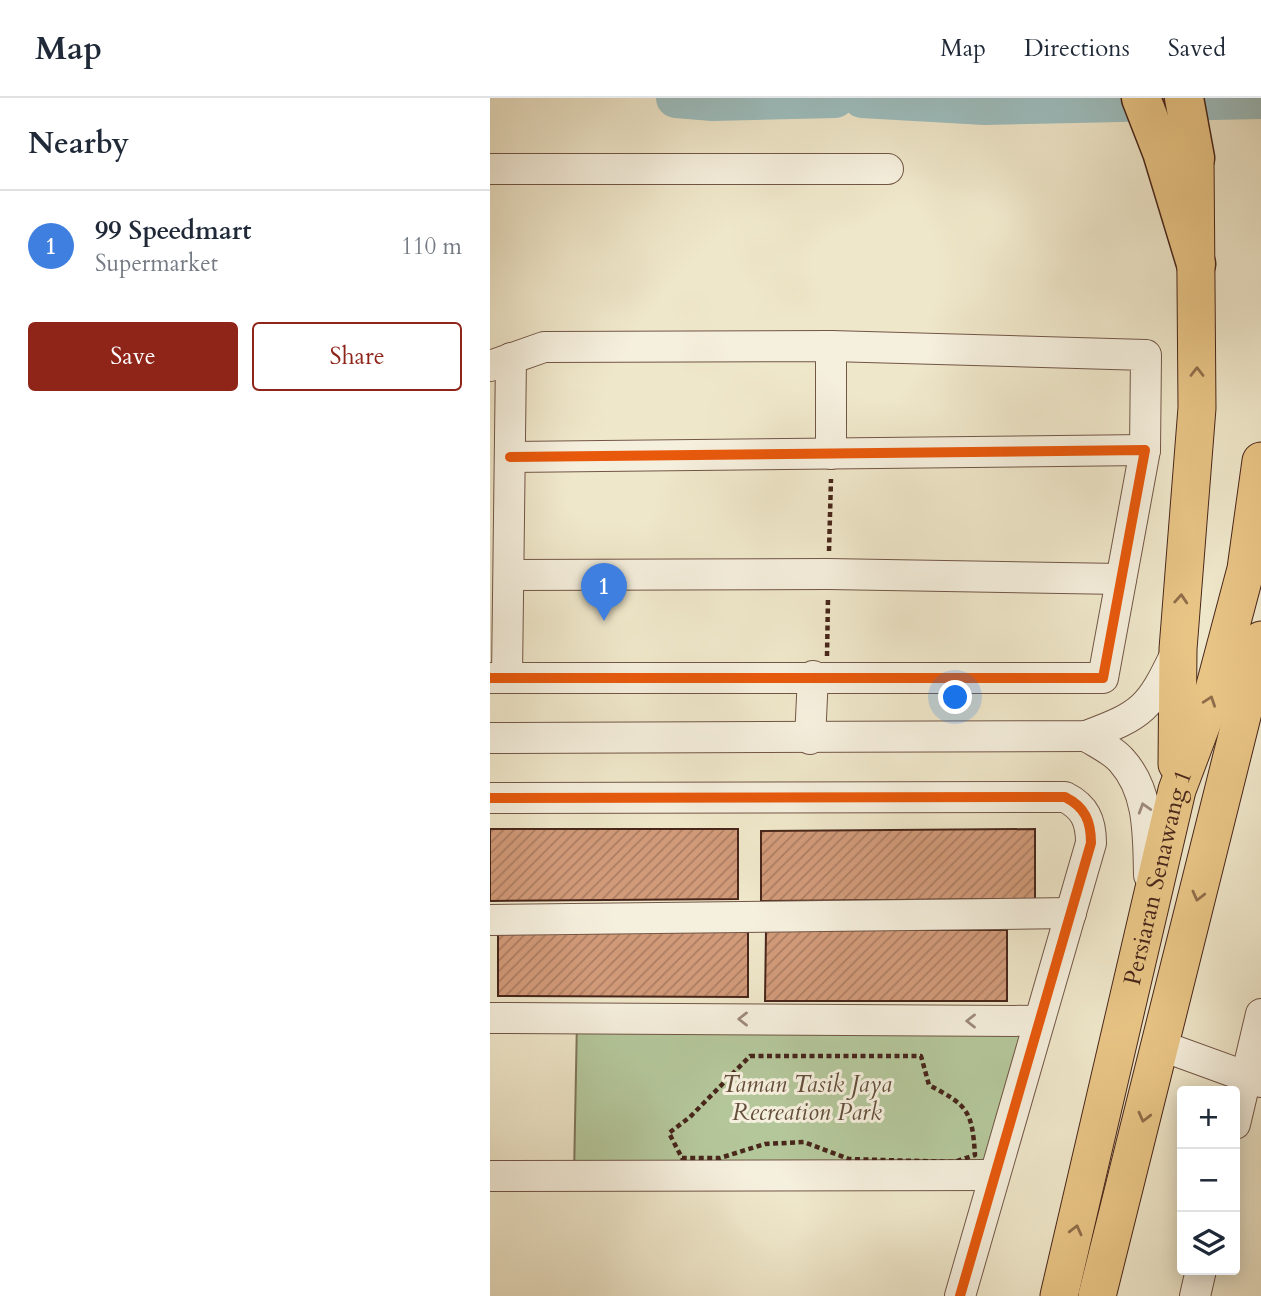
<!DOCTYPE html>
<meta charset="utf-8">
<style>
:root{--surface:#fff;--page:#f6f6f7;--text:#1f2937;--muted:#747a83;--line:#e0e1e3;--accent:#8f2418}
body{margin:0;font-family:Cardo,serif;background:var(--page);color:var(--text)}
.controls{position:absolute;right:21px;bottom:21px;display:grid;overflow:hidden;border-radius:7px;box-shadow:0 4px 18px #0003}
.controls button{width:63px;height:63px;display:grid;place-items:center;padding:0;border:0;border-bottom:2px solid var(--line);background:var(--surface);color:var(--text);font:35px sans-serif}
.you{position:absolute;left:466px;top:600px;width:24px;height:24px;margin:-18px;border:5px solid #fff;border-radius:50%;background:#1a73e8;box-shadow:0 0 0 10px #1a73e833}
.badge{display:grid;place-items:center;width:46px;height:46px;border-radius:50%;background:var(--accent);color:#fff;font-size:23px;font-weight:700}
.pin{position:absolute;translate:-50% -58px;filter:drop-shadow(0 2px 4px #0008)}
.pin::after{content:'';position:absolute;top:37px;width:24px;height:21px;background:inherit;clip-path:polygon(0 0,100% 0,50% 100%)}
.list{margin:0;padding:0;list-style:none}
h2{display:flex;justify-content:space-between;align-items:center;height:91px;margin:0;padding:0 28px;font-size:30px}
h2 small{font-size:23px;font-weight:400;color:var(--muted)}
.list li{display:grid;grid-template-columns:46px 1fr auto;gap:21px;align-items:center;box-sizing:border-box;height:112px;padding:0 28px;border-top:2px solid var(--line)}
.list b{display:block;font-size:26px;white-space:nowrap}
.list p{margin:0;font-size:23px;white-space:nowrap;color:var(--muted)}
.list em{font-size:23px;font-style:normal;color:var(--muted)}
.actions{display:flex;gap:14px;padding:21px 28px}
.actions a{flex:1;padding:16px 0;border:2px solid var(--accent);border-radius:7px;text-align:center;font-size:24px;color:var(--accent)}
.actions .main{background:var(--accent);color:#fff}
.icon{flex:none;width:38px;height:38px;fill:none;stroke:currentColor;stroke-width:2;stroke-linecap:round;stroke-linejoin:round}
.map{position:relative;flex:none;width:771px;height:1198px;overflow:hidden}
header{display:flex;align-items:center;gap:42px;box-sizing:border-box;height:98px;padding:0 35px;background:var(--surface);border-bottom:2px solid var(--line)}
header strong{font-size:33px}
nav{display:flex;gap:38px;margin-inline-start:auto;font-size:24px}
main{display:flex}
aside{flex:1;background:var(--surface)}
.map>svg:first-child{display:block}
.park{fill:#b4c79b;stroke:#7e765a;stroke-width:2}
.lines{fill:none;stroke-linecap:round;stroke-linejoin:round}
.river{stroke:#9dbebf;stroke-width:40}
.building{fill:url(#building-hatch);stroke:#48261a;stroke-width:2}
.minor-casing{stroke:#725646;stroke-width:32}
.major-casing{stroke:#48261a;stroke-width:39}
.highway-casing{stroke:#48261a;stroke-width:41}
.path{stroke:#48261a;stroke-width:4.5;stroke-dasharray:5 3.5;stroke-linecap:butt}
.minor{stroke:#f5efdd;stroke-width:30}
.major{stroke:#e8c485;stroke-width:37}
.highway{stroke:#e8c485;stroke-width:38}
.cycleway-casing{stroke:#f5efdd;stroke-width:15}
.cycleway{stroke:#e8590c;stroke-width:10}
.oneway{stroke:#906d4a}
.oneway2{stroke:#9e8a7c}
.labels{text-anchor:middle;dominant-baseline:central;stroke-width:6;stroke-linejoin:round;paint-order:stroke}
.street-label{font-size:24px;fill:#48261a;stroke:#f5efdd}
.park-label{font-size:24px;font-style:italic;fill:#634e3a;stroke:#f5efdd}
</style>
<header>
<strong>Map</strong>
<nav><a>Map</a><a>Directions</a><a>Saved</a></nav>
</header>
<main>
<aside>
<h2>Nearby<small></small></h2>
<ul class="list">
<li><span class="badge" style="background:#3f7fe0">1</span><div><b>99 Speedmart</b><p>Supermarket</p></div><em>110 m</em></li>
</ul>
<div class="actions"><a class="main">Save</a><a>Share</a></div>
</aside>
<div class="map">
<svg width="771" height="1198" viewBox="0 0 771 1198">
<defs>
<pattern id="building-hatch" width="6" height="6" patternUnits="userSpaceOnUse" patternTransform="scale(1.75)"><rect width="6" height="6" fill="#d19a79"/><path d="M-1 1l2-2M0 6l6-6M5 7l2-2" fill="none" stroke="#ac7d62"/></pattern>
</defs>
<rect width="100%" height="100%" fill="#efe7ca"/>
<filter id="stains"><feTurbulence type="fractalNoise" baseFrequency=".00286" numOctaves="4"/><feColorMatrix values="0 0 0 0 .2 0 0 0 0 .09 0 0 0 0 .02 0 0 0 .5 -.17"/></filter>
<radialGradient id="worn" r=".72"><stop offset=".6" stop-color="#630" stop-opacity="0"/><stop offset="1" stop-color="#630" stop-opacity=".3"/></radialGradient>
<path class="park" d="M87 921 549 923 503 1076 84 1078Z"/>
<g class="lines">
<g class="river">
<path d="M186 0 223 3 345 0"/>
<path d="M372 0 495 7 771 1"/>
</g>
</g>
<g class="building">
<path d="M0 731H248V801L0 803Z"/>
<path d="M545 731V801L271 803V733Z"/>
<path d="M8 828H258V899L8 898Z"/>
<path d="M276 832H517V903H275Z"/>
</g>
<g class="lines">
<g class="minor-casing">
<g id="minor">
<path d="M0 71H398"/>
<path d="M341 248V356"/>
<path d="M0 268 54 249 341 248 656 257 655 352 613 580H0"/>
<path d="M20 359 655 352"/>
<path d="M19 477 338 476 631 481"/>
<path d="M17 578 21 260"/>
<path d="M596 638C607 645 624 653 632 663 660 694 658 739 659 777"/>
<path d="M0 640 596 638C653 617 660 610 686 555"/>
<path d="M320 641 323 578"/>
<path d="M0 700 575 699C595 709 601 723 601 745L470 1198"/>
<path d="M0 822 581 815"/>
<path d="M0 920 549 923"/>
<path d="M672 948 771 984"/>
<path d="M745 1026 771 916"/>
<path d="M0 1078 504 1077"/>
<path d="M705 1198 711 1172"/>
</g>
</g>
<g class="major-casing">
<g id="major">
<path d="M687 666 688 551 707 310 705 60"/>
<path id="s1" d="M569 1198 687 692 722 599 756 471 771 363"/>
<path d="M607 1198 771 542"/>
</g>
</g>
<g class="highway-casing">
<g id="highway">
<path d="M651 0 672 54 706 166"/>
<path d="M694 0 705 60"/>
</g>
</g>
<g class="path">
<path d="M339 453 341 381"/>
<path d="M337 558 338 500"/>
<path d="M260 958H431L439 987C478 1008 482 1012 485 1057L464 1064 359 1061 314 1044 275 1046 230 1060H192L179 1035 200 1019Z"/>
</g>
<use href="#minor" class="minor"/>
<use href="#major" class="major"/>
<use href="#highway" class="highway"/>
<g class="cycleway-casing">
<g id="cycleway">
<path d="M0 580H613L655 352 20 359"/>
<path d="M0 700 575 699C595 709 601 723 601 745L470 1198"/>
</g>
</g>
<use href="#cycleway" class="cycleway"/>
</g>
<defs><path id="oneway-chevron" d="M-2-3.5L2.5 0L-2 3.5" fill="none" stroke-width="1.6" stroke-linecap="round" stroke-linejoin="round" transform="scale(1.75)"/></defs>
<g class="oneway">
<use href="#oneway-chevron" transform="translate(707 274) rotate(-90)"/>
<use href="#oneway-chevron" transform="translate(691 501) rotate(-86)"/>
<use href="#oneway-chevron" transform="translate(720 603) rotate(-71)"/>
<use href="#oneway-chevron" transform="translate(708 798) rotate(104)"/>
<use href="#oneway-chevron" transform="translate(654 1019) rotate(104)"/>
<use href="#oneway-chevron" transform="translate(586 1132) rotate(-76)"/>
</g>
<g class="oneway2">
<use href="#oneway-chevron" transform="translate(654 710) rotate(-107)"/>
<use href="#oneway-chevron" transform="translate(253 921) rotate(-180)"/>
<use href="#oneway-chevron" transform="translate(481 923) rotate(-180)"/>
</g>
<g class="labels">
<g class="street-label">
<text stroke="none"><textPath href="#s1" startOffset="430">Persiaran Senawang 1</textPath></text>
</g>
<g class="park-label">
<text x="317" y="986">Taman Tasik Jaya<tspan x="317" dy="28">Recreation Park</tspan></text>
</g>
</g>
<rect width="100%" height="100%" filter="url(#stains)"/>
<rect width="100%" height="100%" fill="url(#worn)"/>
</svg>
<div class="controls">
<button>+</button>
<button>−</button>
<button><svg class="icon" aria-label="layers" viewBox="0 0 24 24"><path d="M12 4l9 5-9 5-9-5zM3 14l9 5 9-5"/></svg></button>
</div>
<div class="you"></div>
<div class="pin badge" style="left:114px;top:523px;background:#3f7fe0">1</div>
</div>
</main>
